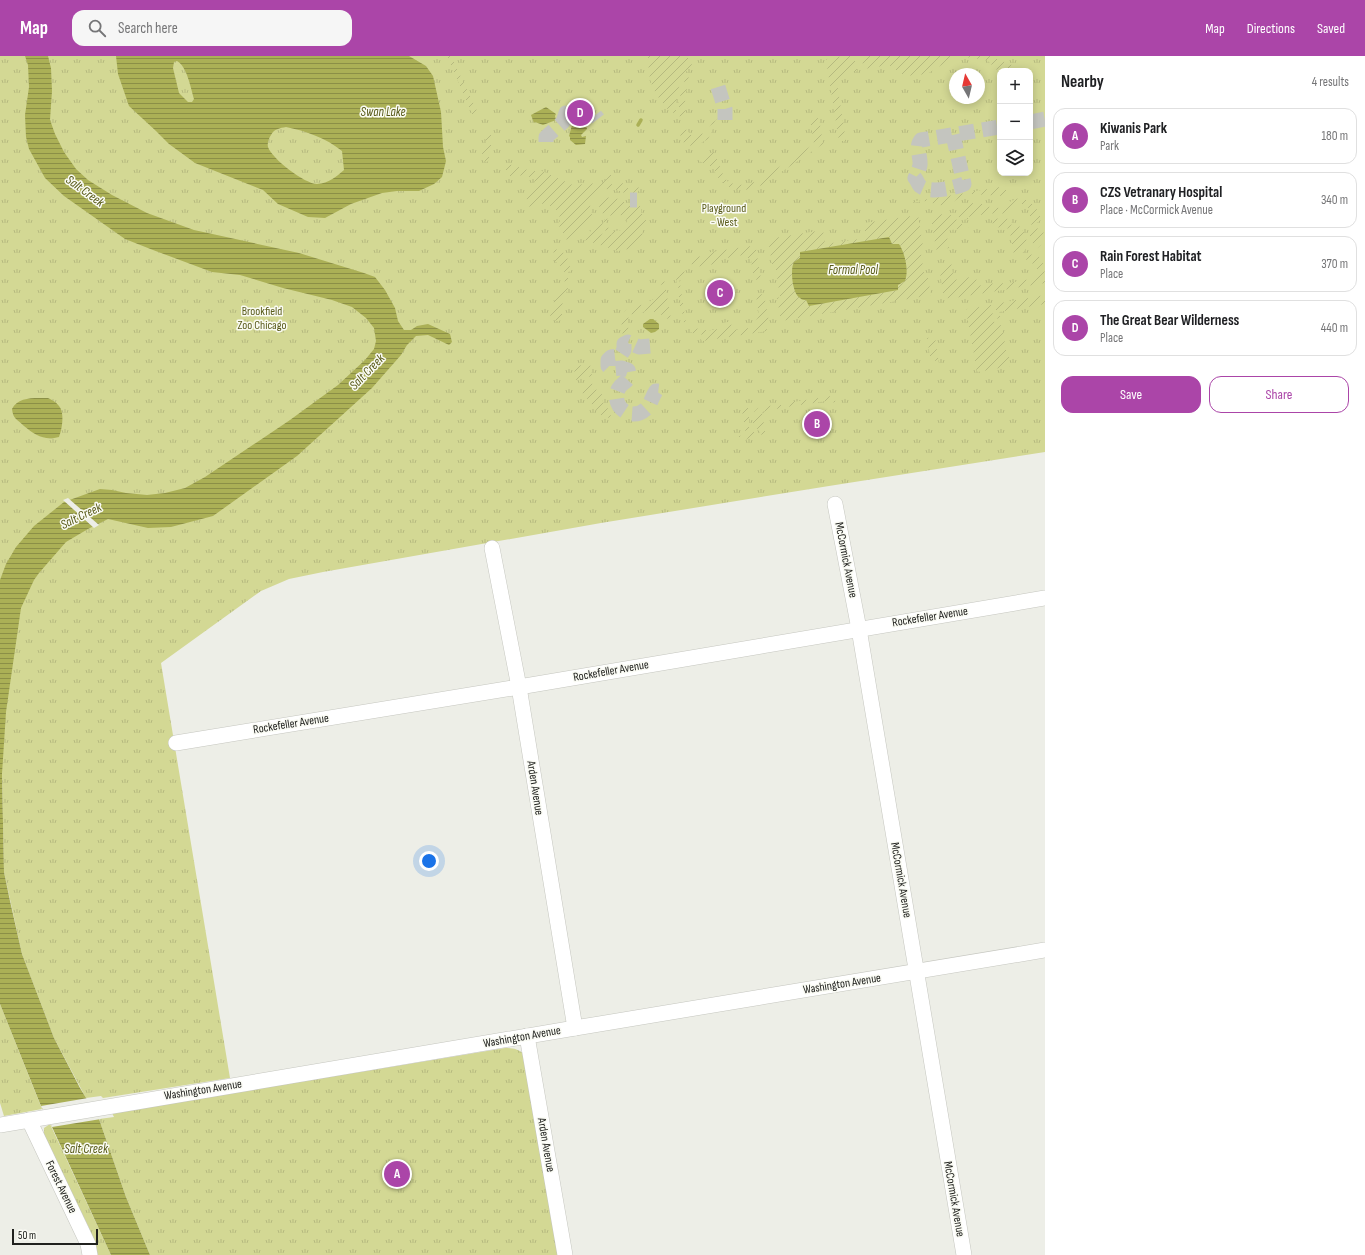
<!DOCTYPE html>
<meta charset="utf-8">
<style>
:root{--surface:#fff;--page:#f6f6f6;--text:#202124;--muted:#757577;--line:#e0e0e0;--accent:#ab45a8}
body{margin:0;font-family:"Sofia Sans Condensed",sans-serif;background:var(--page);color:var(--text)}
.controls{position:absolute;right:12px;top:12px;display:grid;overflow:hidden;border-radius:8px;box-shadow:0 2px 10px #0003}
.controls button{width:36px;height:36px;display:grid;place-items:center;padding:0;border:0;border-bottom:1px solid var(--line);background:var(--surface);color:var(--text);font:20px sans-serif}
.compass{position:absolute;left:949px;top:12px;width:36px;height:36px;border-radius:50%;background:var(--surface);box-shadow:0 2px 10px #0003;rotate:352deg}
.scale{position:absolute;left:12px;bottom:10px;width:86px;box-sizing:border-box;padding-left:4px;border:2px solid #20211e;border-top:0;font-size:11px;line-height:14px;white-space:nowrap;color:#20211e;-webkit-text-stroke:3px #fafbf4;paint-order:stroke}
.you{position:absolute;left:429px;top:805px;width:14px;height:14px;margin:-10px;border:3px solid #fff;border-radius:50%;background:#1a73e8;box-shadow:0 0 0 6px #1a73e833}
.badge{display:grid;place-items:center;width:26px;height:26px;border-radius:50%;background:var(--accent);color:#fff;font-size:13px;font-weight:700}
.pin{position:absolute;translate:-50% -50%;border:2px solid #fff;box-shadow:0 1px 4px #0006}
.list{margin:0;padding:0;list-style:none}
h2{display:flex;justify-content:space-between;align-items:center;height:52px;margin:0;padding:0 16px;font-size:17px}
h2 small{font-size:13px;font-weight:400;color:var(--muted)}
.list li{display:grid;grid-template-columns:26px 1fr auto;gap:12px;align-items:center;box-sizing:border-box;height:56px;margin:0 8px 8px;padding:0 8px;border:1px solid var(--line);border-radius:12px}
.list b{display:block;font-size:15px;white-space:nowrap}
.list p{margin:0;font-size:13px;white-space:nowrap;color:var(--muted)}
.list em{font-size:13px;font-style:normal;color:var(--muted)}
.actions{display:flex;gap:8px;padding:12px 16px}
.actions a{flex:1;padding:9px 0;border:1px solid var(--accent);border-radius:12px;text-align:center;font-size:14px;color:var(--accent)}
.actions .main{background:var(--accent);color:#fff}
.icon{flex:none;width:22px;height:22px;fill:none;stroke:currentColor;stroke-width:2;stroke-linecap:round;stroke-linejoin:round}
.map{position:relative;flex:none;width:1045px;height:1199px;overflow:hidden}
header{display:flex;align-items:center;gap:24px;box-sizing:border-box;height:56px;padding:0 20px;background:var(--accent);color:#fff}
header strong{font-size:19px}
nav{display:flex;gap:22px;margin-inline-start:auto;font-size:14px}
.search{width:280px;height:36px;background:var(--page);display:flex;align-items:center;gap:10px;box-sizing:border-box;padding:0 14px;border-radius:12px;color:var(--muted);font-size:15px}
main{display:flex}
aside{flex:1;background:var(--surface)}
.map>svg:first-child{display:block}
.park{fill:url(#park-tufts);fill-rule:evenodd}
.garden{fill:url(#garden-furrows);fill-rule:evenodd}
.water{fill:url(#water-rules);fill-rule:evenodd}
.pier{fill:#edeee7}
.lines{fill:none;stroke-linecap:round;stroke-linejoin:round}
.stream{stroke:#abb056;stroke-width:3.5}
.minor-tunnel{stroke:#c4c5bf;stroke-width:15;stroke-dasharray:15 8;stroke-linecap:butt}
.minor-casing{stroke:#c5c6bf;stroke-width:16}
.minor{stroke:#fff;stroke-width:15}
.labels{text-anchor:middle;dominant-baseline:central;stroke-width:3;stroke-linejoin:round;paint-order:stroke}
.park-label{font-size:12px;fill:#5a5c1b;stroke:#fafbf4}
.street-label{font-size:12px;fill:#20211e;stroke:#fafbf4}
.water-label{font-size:13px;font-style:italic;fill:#575917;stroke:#fafbf4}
</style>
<header>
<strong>Map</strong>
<div class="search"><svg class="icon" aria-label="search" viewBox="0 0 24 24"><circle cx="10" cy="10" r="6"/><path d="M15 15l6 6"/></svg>Search here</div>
<nav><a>Map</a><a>Directions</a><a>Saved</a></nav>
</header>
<main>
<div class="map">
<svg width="1045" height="1199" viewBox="0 0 1045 1199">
<defs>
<pattern id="park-tufts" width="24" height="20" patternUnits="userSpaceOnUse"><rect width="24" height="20" fill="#d3d894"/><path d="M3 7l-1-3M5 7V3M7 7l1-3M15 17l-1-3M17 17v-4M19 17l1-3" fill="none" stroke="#b5b97f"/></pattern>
<pattern id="garden-furrows" width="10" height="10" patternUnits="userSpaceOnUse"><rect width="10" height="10" fill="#d3d894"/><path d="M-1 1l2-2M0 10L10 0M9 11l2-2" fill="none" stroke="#b5b97f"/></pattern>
<pattern id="water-rules" width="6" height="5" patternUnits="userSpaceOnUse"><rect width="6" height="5" fill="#abb056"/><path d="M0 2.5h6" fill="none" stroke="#8b8f47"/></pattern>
</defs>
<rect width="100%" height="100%" fill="#edeee7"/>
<g class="park">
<path d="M0 0H1045V396L829 430 601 467 323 516 289 523 261 535 161 607 230 1022 103 1042 101 1040 86 1042 54 982 22 898 4 816 2 718H0ZM1000 15H1030V117H1000ZM955 18H979V42H955Z"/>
<path d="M0 948 42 1053 4 1060 0 1047Z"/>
<path d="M505 992C513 992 518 993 524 998L560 1199H150L126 1141 99 1063 114 1061 112 1057Z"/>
<path d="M50 1068 111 1199H94L89 1172 44 1080V1072Z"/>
</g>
<g class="garden">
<path d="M447 0H451L479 59 473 60Z"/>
<path d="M648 0H687L692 9C678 22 676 41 676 58 669 55 666 52 662 46 649 29 649 21 648 0Z"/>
<path d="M843 0H854L857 15 844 17 837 27 846 85H839L826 4 827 3Z"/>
<path d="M861 0H958L959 1 956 0 927 18 905 20 889 9 864 13Z"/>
<path d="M965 0H990L1012 9 1011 15H998L987 4 965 1Z"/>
<path d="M688 21 689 22 685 42 686 63 679 60V44L685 23Z"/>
<path d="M718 62 708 83 701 87 685 91 682 80 679 79 683 70 692 80 698 79 700 76 703 78C708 75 710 70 713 66 715 65 717 64 718 62Z"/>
<path d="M819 62 823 88 762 129C745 137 728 136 717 120 715 118 715 114 713 112 709 108 703 107 699 105V102L714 96 724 121 729 127 743 129 758 125 814 88 810 63Z"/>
<path d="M485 75H491V90L489 98V104L487 106 484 105 482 97 486 89Z"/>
<path d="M506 107 531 115H542L575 130 583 128 602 127 605 125 610 118 616 123 611 128 617 130 620 125 630 134 636 127 638 129 639 134 636 140 635 138H630V140C617 132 595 127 590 148 590 152 592 156 592 160 586 167 576 185 568 186L558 168 560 165 559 156C547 147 543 145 530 152L526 141C533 135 536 132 534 123L525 119 516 120 513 123 508 118 504 110Z"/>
<path d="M1006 130V135L1003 140 971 138 970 136Z"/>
<path d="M966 137V140L960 141 949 149 944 150 924 145 911 147 910 146Z"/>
<path d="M614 141 630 149 641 150V157L645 161 646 165 643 168 642 184 638 189 633 192 618 195 591 186 602 178 607 176 611 179 614 175 624 174 627 164 619 158 608 160 605 170 609 172V174L602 175 587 185 585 184C594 174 587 171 604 167L605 160C594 147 599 142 614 141Z"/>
<path d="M1021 142C1030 144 1039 153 1041 163 1038 168 1029 170 1024 169L1030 162V154C1027 148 1015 144 1010 152 1009 154 1009 156 1008 158 995 156 981 159 968 161V163L963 164 954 158C960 154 968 146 976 147 984 147 990 153 998 152 1006 150 1011 143 1021 142Z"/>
<path d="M938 157 946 160 951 159 963 169 969 168V171L946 175 949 192 937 194 936 193 931 162 932 159Z"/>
<path d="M918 159 923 190 920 191 924 217H927L931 239 781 265 777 242 780 241 776 214H773L768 183 823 174 825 188 866 182 864 167ZM889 181 892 188H897L901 190 907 221 903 227 898 229V234L809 250 806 244H803L797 239C794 226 785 210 800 202L801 196Z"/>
<path d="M1005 162 1011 164C1014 171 1006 174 1000 174V171L996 172 995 169H993L992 163Z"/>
<path d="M1019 170C1026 177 1029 186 1024 196L1017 200 1014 199 1010 176 1013 172Z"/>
<path d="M1036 172 1043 174C1045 182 1043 189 1036 193L1032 192 1033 187 1028 176 1030 173Z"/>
<path d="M751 190 756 193 761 223 754 224 751 204 743 199 722 203 718 207C709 209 694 214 688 205L711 196Z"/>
<path d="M553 193C567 194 568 203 571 215L568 216V232L562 249V264L557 265 551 263 550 258 557 237 565 231 564 213 555 205Z"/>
<path d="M1035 198C1045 202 1045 217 1045 227L948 243 946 237H943L940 216 945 207 951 206 954 224 976 220 977 230 1002 226 1003 228 1036 222C1039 213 1037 208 1028 206L1026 203 1029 199Z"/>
<path d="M683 208 685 219 679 221 686 267H692L685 268 683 265 682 253 680 252V248L681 246 680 242 678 240V238L679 235 678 230 677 229C676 219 675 214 683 208Z"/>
<path d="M664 223 671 263 670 265C663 258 656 256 647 254 633 264 625 247 629 278L623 279C617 242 636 257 655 242 660 237 660 229 664 223Z"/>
<path d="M764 238 769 266 766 267 767 275 703 285 701 284 702 279 699 276H696L694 278 691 276V274L705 271 706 275 724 272 723 267 728 266 733 270H735L736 274 755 271V266L759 260 756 239Z"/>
<path d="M1045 239V248L999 256 1001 265 998 266 995 248Z"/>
<path d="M991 249 995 270 1002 269 1007 300H1009L1010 310 978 316 977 315 966 255 967 253Z"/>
<path d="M935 281 939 308 930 300 927 282Z"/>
<path d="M590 308 592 320 576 324C572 309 576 310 590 308Z"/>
<path d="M592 327 594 334 601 333 604 353 609 352 611 361 604 363 580 334 582 330Z"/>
<path d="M831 340 835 344 837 351 835 352 833 344 787 351V347Z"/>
<path d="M781 348V352L762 356 766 381 764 382 753 367 754 356 758 352Z"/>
<path d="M745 350 749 353V372L756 378 740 387 739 380 746 379 742 354Z"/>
</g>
<g class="water">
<path d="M25 0H48L51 12 52 35 50 64 55 78 64 96 76 113 88 124 112 139 147 157 194 174 299 197 364 217 375 221 385 234 395 252 398 265 404 274H411L417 270 428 268 450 278 452 286 449 289 428 279 416 280 407 289 401 299 372 332 297 400 213 460 171 471 148 472 108 463 88 473 66 486 39 517 34 524 21 552 6 656 2 718 4 816 10 845 22 898 54 982 80 1032 99 1063 126 1141 150 1199H111L52 1071 41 1050 0 948V524L6 508 16 491 34 470 64 446 100 433 112 434 126 437 147 439 165 437 185 432 205 421 290 364 338 329 365 304 374 293 376 285 374 272 366 262 352 251 332 244 283 232 240 219 212 216 153 194 125 183 64 140 45 122 29 93 26 81 25 59 29 31 28 9Z"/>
<path d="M116 0H409L426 10 433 20 441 56 443 91 446 105 442 121 434 128 419 135H397L382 137 351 148 325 162 308 161 278 148 263 134 195 107 169 88 156 75 129 50 118 18ZM177 5C187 10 191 33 194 43L192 46H188L179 37 173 12 174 6ZM286 71C306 75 326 82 342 95L344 114C336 121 329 127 317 128 305 128 272 103 268 91 267 87 269 82 271 79 274 73 280 72 286 71Z"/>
<path d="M546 51 556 58 555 60 556 64 543 69 535 66 534 67 531 59Z"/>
<path d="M572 69H586L587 73 581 79 582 81 586 80 585 88 576 89 570 84V81L569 80Z"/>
<path d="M889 181 892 188H899C905 197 909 215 905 225L898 229V234L809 250 806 244C804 244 802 244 800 242 792 238 790 212 794 206L800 202V196Z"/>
<path d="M650 263H653L659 268V273L655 276 651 277 643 271V268Z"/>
<path d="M48 342C52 344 56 346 59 350 65 357 62 374 59 381 44 385 35 379 24 370 17 363 13 363 12 353 18 340 36 342 48 342Z"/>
</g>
<g class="pier">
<path d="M68 442 99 469 94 472 63 444Z"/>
<path d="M88 1042 101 1063 52 1071 41 1050Z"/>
</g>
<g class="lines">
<path class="stream" d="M638 69 641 64"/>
<g class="minor-tunnel">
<path d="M718 31 725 53V64"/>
<path d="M1030 66 1045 63"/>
<path d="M953 79 964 128C954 132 930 138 920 130 918 128 917 124 915 122 917 118 919 114 920 109 921 101 915 91 921 84L1000 71"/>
<path d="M546 86V81L563 66 566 57 591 54 598 63"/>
<path d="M630 144H637"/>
<path d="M650 290 639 291 628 286 624 288V294L620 300 611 301 608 304V310L611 313 622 312 628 314C629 316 629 320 628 323 626 326 621 328 619 332 613 341 618 353 628 357 635 360 645 356 649 349 652 344 652 341 656 335L664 336"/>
</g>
<g class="minor-casing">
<g id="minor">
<path d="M835 448 859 573 964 1199"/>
<path d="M492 492 519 631 575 972"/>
<path d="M176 687 519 631 1045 542"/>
<path d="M527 980 565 1199"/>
<path d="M29 1064 88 1188 90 1199"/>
<path d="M0 1069 575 972 1045 894"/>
</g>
</g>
<use href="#minor" class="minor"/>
</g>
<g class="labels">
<g class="park-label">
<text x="724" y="152">Playground<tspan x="724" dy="14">- West</tspan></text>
<text x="262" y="255">Brookfield<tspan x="262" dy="14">Zoo Chicago</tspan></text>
</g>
<g class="street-label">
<text transform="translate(846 504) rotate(79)">McCormick Avenue</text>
<text transform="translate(930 561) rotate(-9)">Rockefeller Avenue</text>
<text transform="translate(611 615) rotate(-10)">Rockefeller Avenue</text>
<text transform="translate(291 668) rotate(-9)">Rockefeller Avenue</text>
<text transform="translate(535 732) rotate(81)">Arden Avenue</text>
<text transform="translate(901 824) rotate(80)">McCormick Avenue</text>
<text transform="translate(842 928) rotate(-9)">Washington Avenue</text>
<text transform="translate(522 981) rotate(-10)">Washington Avenue</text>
<text transform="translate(203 1034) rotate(-9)">Washington Avenue</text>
<text transform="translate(546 1089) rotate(80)">Arden Avenue</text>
<text transform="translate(61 1131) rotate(64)">Forest Avenue</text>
<text transform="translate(954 1143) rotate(80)">McCormick Avenue</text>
</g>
<g class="water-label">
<text x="383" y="56">Swan Lake</text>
<text transform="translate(85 135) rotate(36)">Salt Creek</text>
<text x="853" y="214">Formal Pool</text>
<text transform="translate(367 316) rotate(-46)">Salt Creek</text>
<text transform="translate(81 460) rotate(-26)">Salt Creek</text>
<text x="86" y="1093">Salt Creek</text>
</g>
</g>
</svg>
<div class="controls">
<button>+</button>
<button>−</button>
<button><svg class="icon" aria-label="layers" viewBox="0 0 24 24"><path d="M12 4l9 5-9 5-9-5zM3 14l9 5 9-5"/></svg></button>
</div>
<svg class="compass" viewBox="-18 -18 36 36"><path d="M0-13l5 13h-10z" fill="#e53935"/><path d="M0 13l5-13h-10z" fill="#757577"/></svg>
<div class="scale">50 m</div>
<div class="you"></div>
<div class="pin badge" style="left:397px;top:1118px">A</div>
<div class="pin badge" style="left:817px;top:368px">B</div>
<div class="pin badge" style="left:720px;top:237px">C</div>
<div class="pin badge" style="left:580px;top:57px">D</div>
</div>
<aside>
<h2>Nearby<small>4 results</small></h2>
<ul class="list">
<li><span class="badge">A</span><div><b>Kiwanis Park</b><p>Park</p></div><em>180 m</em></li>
<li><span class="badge">B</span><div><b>CZS Vetranary Hospital</b><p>Place · McCormick Avenue</p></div><em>340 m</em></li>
<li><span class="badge">C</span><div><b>Rain Forest Habitat</b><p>Place</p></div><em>370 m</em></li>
<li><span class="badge">D</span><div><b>The Great Bear Wilderness</b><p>Place</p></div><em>440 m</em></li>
</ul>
<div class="actions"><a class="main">Save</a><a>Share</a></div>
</aside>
</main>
